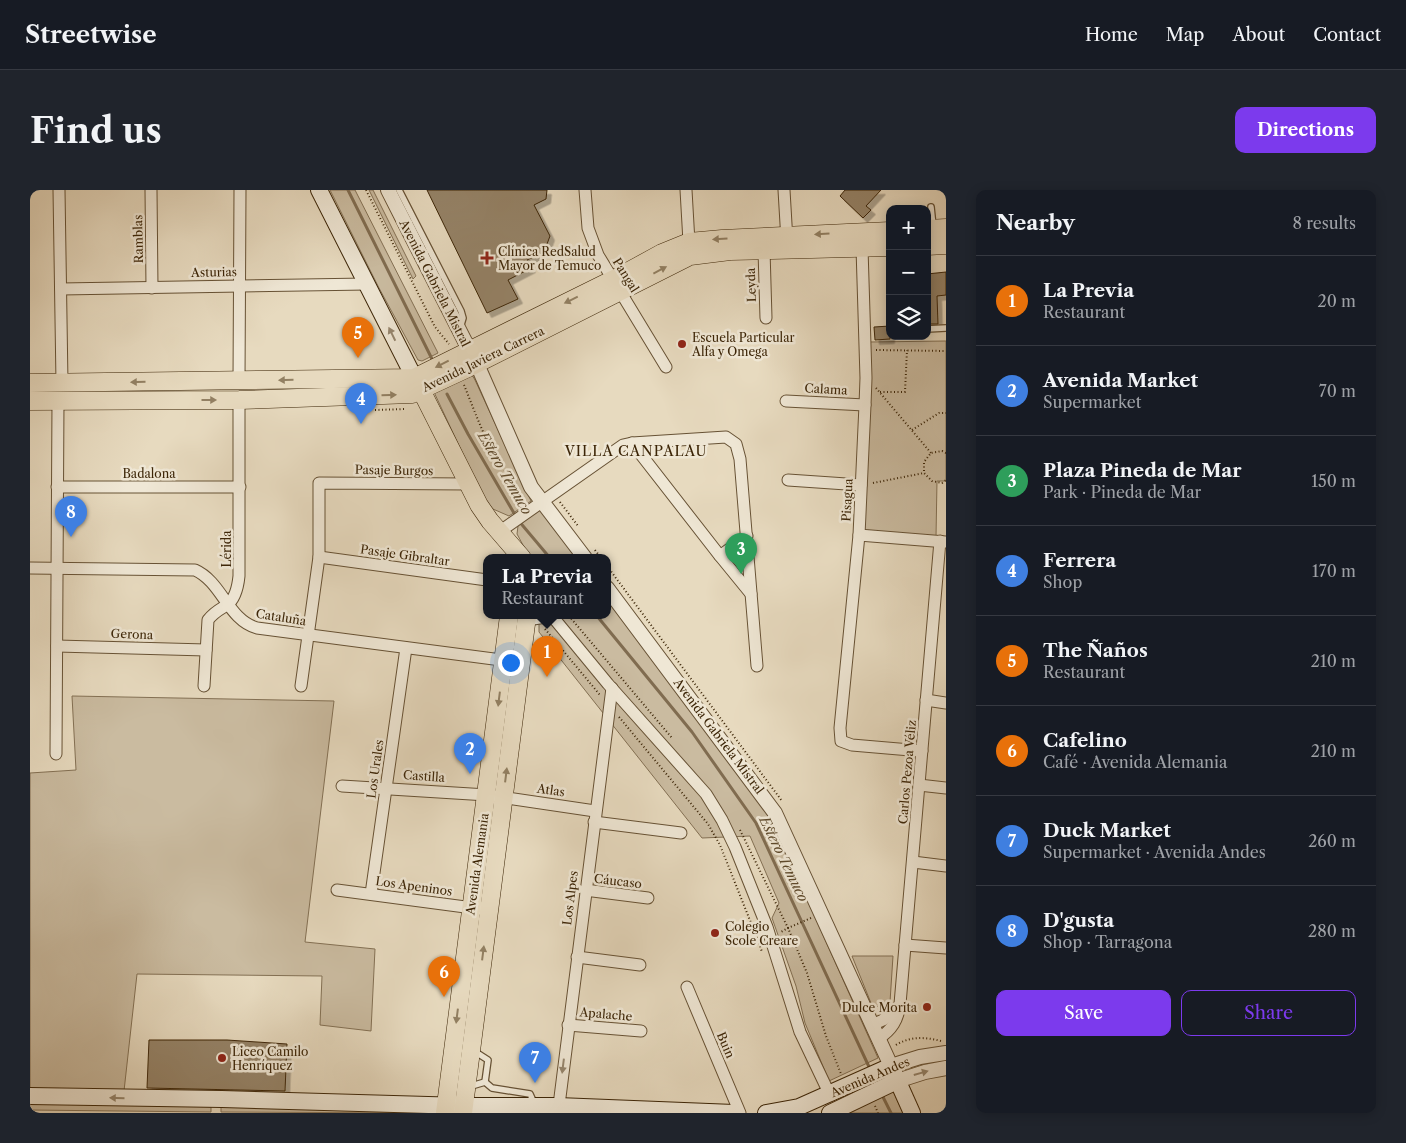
<!DOCTYPE html>
<meta charset="utf-8">
<style>
:root{--surface:#171b24;--page:#20242c;--text:#f1f3f6;--muted:#9ea1a6;--line:#363941;--accent:#7c3aed}
body{margin:0;font-family:"Libre Caslon Text",serif;background:var(--page);color:var(--text)}
.controls{position:absolute;right:15px;top:15px;display:grid;overflow:hidden;border-radius:10px;box-shadow:0 2px 12px #0003}
.controls button{width:45px;height:45px;display:grid;place-items:center;padding:0;border:0;border-bottom:1px solid var(--line);background:var(--surface);color:var(--text);font:25px sans-serif}
.you{position:absolute;left:480px;top:472px;width:18px;height:18px;margin:-12px;border:4px solid #fff;border-radius:50%;background:#1a73e8;box-shadow:0 0 0 8px #1a73e833}
.badge{display:grid;place-items:center;width:32px;height:32px;border-radius:50%;background:var(--accent);color:#fff;font-size:16px;font-weight:700}
.pin{position:absolute;translate:-50% -41px;filter:drop-shadow(0 1px 2px #0008)}
.pin::after{content:'';position:absolute;top:26px;width:18px;height:15px;background:inherit;clip-path:polygon(0 0,100% 0,50% 100%)}
.popup{position:absolute;left:453px;top:364px;width:128px;height:65px;box-sizing:border-box;display:grid;place-content:center;border-radius:10px;background:var(--surface);filter:drop-shadow(0 1px 4px #0005);font-size:16px;white-space:nowrap;color:var(--muted)}
.popup b{font-size:19px;color:var(--text)}
.popup::after{content:'';position:absolute;left:50%;top:100%;margin-left:-10px;border:10px solid transparent;border-top-color:var(--surface)}
.list{margin:0;padding:0;list-style:none}
h2{display:flex;justify-content:space-between;align-items:center;height:65px;margin:0;padding:0 20px;font-size:21px}
h2 small{font-size:16px;font-weight:400;color:var(--muted)}
.list li{display:grid;grid-template-columns:32px 1fr auto;gap:15px;align-items:center;box-sizing:border-box;height:90px;padding:0 20px;border-top:1px solid var(--line)}
.list b{display:block;font-size:19px;white-space:nowrap}
.list p{margin:0;font-size:16px;white-space:nowrap;color:var(--muted)}
.list em{font-size:16px;font-style:normal;color:var(--muted)}
.actions{display:flex;gap:10px;padding:15px 20px}
.actions a{flex:1;padding:11px 0;border:1px solid var(--accent);border-radius:10px;text-align:center;font-size:18px;color:var(--accent)}
.actions .main{background:var(--accent);color:#fff}
.icon{flex:none;width:28px;height:28px;fill:none;stroke:currentColor;stroke-width:2;stroke-linecap:round;stroke-linejoin:round}
.map{position:relative;flex:none;width:916px;height:923px;overflow:hidden;border-radius:10px}
header{display:flex;align-items:center;gap:30px;box-sizing:border-box;height:70px;padding:0 25px;background:var(--surface);border-bottom:1px solid var(--line)}
header strong{font-size:24px}
nav{display:flex;gap:28px;margin-inline-start:auto;font-size:18px}
.intro{display:flex;align-items:center;justify-content:space-between;box-sizing:border-box;height:120px;padding:0 30px}
h1{margin:0;font-size:35px}
.button{padding:12px 22px;border-radius:10px;background:var(--accent);color:#fff;font-size:18px;font-weight:700}
main{display:flex;gap:30px;padding:0 30px}
aside{flex:1;background:var(--surface);border-radius:10px;box-shadow:0 2px 12px #0003}
.map>svg:first-child{display:block}
.green{fill:#cabba0;stroke:#837054}
.lines{fill:none;stroke-linecap:round;stroke-linejoin:round}
.stream{stroke:#806c50;stroke-width:3}
.building{fill:#958367;stroke:#3c2507;filter:url(#shadow)}
.service-casing{stroke:#675235;stroke-width:8}
.minor-casing{stroke:#675235;stroke-width:13}
.tertiary-casing{stroke:#675235;stroke-width:16}
.secondary-casing{stroke:#3c2507;stroke-width:18}
.primary-casing{stroke:#3c2507;stroke-width:19}
.path{stroke:#3c2507;stroke-width:2;stroke-dasharray:1 2.5;stroke-linecap:butt}
.service{stroke:#efe7d5;stroke-width:5.5}
.minor{stroke:#efe7d5;stroke-width:11}
.tertiary{stroke:#efe7d5;stroke-width:14}
.secondary{stroke:#efe7d5;stroke-width:16}
.primary{stroke:#e7dabf;stroke-width:18}
.oneway{fill:#928063}
.oneway2{fill:#96866e}
.poi-dot{fill:#8f2418;stroke:#efe7d5;stroke-width:2}
.labels{text-anchor:middle;dominant-baseline:central;stroke-width:5;stroke-linejoin:round;paint-order:stroke}
.street-label{font-size:12px;fill:#3c2507;stroke:#efe7d5}
.poi-label{font-size:12px;fill:#3c2507;stroke:#efe7d5;text-anchor:start}
.neighbourhood-label{font-size:14px;letter-spacing:1px;fill:#3c2507;stroke:#efe7d5}
.water-label{font-size:14px;font-style:italic;fill:#5e492b;stroke:#efe7d5}
</style>
<header>
<strong>Streetwise</strong>
<nav><a>Home</a><a>Map</a><a>About</a><a>Contact</a></nav>
</header>
<div class="intro"><h1>Find us</h1><a class="button">Directions</a></div>
<main>
<div class="map">
<svg width="916" height="923" viewBox="0 0 916 923">
<defs>
<filter id="shadow"><feDropShadow dx="4.5" dy="4.5" stdDeviation="0" flood-color="#0004"/></filter>
</defs>
<rect width="100%" height="100%" fill="#e7dabf"/>
<filter id="stains"><feTurbulence type="fractalNoise" baseFrequency=".004" numOctaves="4"/><feColorMatrix values="0 0 0 0 .2 0 0 0 0 .09 0 0 0 0 .02 0 0 0 .5 -.17"/></filter>
<radialGradient id="worn" r=".72"><stop offset=".6" stop-color="#630" stop-opacity="0"/><stop offset="1" stop-color="#630" stop-opacity=".3"/></radialGradient>
<g class="green">
<path d="M300 0H325L408 163 392 171 388 170 349 98Z"/>
<path d="M339 0H343L386 86 383 89Z"/>
<path d="M916 151V291H907L906 347 833 341 839 152Z"/>
<path d="M441 183 445 190 501 311 479 326 463 319 453 307 403 200Z"/>
<path d="M512 318 549 368H500L487 344 488 336Z"/>
<path d="M577 406 734 618 777 709 848 868 799 891 775 833 766 796 742 728 749 713 720 646 672 648 509 442V426H577Z"/>
<path d="M42 506 304 511 275 752 345 759 341 841 290 835 292 786 107 784 94 901 0 898V583L46 580Z"/>
<path d="M822 766H863L860 812 843 818Z"/>
<path d="M863 901 873 923H816Z"/>
<path d="M0 912 181 916V922L0 920Z"/>
<path d="M191 916 388 919V923L191 922Z"/>
</g>
<g class="lines">
<g class="stream">
<path d="M318 0 402 169"/>
<path d="M417 204 438 244 488 330 520 368"/>
<path d="M567 426 662 542 726 633 840 879"/>
<path d="M851 903 861 923"/>
</g>
</g>
<g class="building">
<path d="M397 0H517L516 9 504 15 520 46 514 62 497 70 501 78 478 90 488 109 457 123Z"/>
<path d="M815 0H851L836 16 841 20 833 28 810 6Z"/>
<path d="M916 82V105L907 106 908 134H897V84Z"/>
<path d="M860 136V149L845 150 844 137Z"/>
<path d="M119 850H197L257 854 255 901 117 898Z"/>
</g>
<g class="lines">
<g class="service-casing">
<g id="service">
<path d="M369 0 431 121 433 128 430 138"/>
<path d="M901 17 903 36"/>
<path d="M897 139 916 138"/>
<path d="M444 861 458 870 455 892"/>
<path d="M455 892 462 898 500 904 504 913"/>
<path d="M438 897 455 892"/>
</g>
</g>
<g class="minor-casing">
<g id="minor">
<path d="M29 0 32 193"/>
<path d="M121 0 122 98"/>
<path d="M555 0 558 38 568 65 636 177"/>
<path d="M656 0 659 52"/>
<path d="M754 0 757 51"/>
<path d="M832 58 836 188 835 215 829 345 810 538 811 551 822 555 892 561"/>
<path d="M734 60 736 128"/>
<path d="M31 99 337 94"/>
<path d="M209 191 210 0"/>
<path d="M756 211 835 215"/>
<path d="M602 253 690 366 721 404"/>
<path d="M758 290 831 295"/>
<path d="M27 297H210"/>
<path d="M469 342 593 255 602 253 696 247 706 254 710 269 727 476"/>
<path d="M829 345 916 352"/>
<path d="M690 366 717 346"/>
<path d="M289 367 457 390"/>
<path d="M0 378 165 380C192 392 198 430 227 438L479 471"/>
<path d="M522 426 578 494 676 604 692 630 705 657 737 737 770 842 799 903"/>
<path d="M497 430 522 426"/>
<path d="M27 456 176 460"/>
<path d="M174 496 178 430C184 422 189 420 197 415 205 409 208 396 209 386V210"/>
<path d="M271 496 289 367V293L438 294"/>
<path d="M896 510 916 513"/>
<path d="M26 564 28 211"/>
<path d="M889 595 916 598"/>
<path d="M312 596 457 605 565 621"/>
<path d="M564 632 651 643"/>
<path d="M883 672 916 676"/>
<path d="M307 700 458 720"/>
<path d="M555 700 618 708"/>
<path d="M341 704 376 458"/>
<path d="M875 755 916 758"/>
<path d="M547 767 610 775"/>
<path d="M657 797 710 923"/>
<path d="M538 835 611 841"/>
<path d="M842 835 853 830 869 816"/>
<path d="M848 849C862 840 868 830 870 814L910 351"/>
<path d="M528 923 582 498"/>
</g>
</g>
<g class="tertiary-casing">
<g id="tertiary">
<path d="M358 0 450 181 501 297 555 368"/>
<path d="M577 398 745 623 861 876 890 867 916 863"/>
<path d="M867 891 895 882 916 878"/>
</g>
</g>
<g class="secondary-casing">
<g id="secondary">
<path d="M289 0 390 199"/>
<path d="M0 906 192 909 433 916H528L704 923"/>
<path d="M736 923 769 917 861 876 882 923"/>
<path d="M800 923 867 891"/>
</g>
</g>
<g class="primary-casing">
<g id="primary">
<path d="M897 39 916 38"/>
<path d="M897 56 916 55"/>
<path d="M0 193 384 188 590 86 632 63 659 52 692 49 860 41"/>
<path d="M391 200 449 315 460 331 492 368"/>
<path d="M0 211 209 210 382 204 438 178 660 66 700 61 860 57"/>
<path d="M415 923 479 426"/>
<path d="M433 923 497 426"/>
</g>
</g>
<g class="path">
<path d="M336 0 405 137 419 154"/>
<path d="M846 160 916 161"/>
<path d="M434 195C448 229 460 267 486 294"/>
<path d="M846 198 901 263"/>
<path d="M850 202H875L877 160"/>
<path d="M345 220 375 219"/>
<path d="M882 240 909 223H916"/>
<path d="M916 263 912 261 901 263 894 272V283L902 291 912 293 916 290"/>
<path d="M843 293 894 283"/>
<path d="M530 312 548 336"/>
<path d="M565 360 571 368"/>
<path d="M577 376 752 611"/>
<path d="M539 426 642 548"/>
<path d="M515 439 570 505"/>
<path d="M589 527 678 634 690 655 729 753 731 752"/>
<path d="M710 640 758 738 751 742"/>
<path d="M781 728 758 738 777 783 796 846 811 884"/>
<path d="M729 753 732 762"/>
<path d="M866 855C880 846 896 847 911 851"/>
<path d="M845 916 848 923"/>
</g>
<use href="#service" class="service"/>
<use href="#minor" class="minor"/>
<use href="#tertiary" class="tertiary"/>
<use href="#secondary" class="secondary"/>
<use href="#primary" class="primary"/>
</g>
<defs><path id="oneway-solid" d="M-6-.8H1V-3.2L6.5 0L1 3.2V.8H-6Z" transform="scale(1.25)"/></defs>
<g class="oneway">
<use href="#oneway-solid" transform="translate(792 44) rotate(177)"/>
<use href="#oneway-solid" transform="translate(690 49) rotate(177)"/>
<use href="#oneway-solid" transform="translate(630 80) rotate(-28)"/>
<use href="#oneway-solid" transform="translate(541 110) rotate(154)"/>
<use href="#oneway-solid" transform="translate(412 174) rotate(153)"/>
<use href="#oneway-solid" transform="translate(256 190) rotate(179)"/>
<use href="#oneway-solid" transform="translate(108 192) rotate(179)"/>
<use href="#oneway-solid" transform="translate(359 205) rotate(-2)"/>
<use href="#oneway-solid" transform="translate(179 210)"/>
<use href="#oneway-solid" transform="translate(469 509) rotate(97)"/>
<use href="#oneway-solid" transform="translate(476 585) rotate(-83)"/>
<use href="#oneway-solid" transform="translate(453 763) rotate(-83)"/>
<use href="#oneway-solid" transform="translate(427 826) rotate(97)"/>
</g>
<g class="oneway2">
<use href="#oneway-solid" transform="translate(362 144) rotate(-116)"/>
<use href="#oneway-solid" transform="translate(533 876) rotate(97)"/>
<use href="#oneway-solid" transform="translate(891 883) rotate(-16)"/>
<use href="#oneway-solid" transform="translate(87 908) rotate(-179)"/>
</g>
<g class="poi-dot">
<path d="M454.5 60.5h5v5h5v5h-5v5h-5v-5h-5v-5h5z"/>
<circle cx="652" cy="154" r="5"/>
<circle cx="685" cy="743" r="5"/>
<circle cx="897" cy="817" r="5"/>
<circle cx="192" cy="868" r="5"/>
</g>
<g class="labels">
<g class="street-label">
<text transform="translate(108 49) rotate(-91)">Ramblas</text>
<text transform="translate(184 82) rotate(-1)">Asturias</text>
<text transform="translate(596 85) rotate(58)">Pangal</text>
<text transform="translate(405 93) rotate(63)">Avenida Gabriela Mistral</text>
<text transform="translate(721 95) rotate(-92)">Leyda</text>
<text transform="translate(453 169) rotate(-26)">Avenida Javiera Carrera</text>
<text transform="translate(796 199) rotate(3)">Calama</text>
<text transform="translate(364 280) rotate(1)">Pasaje Burgos</text>
<text x="119" y="283">Badalona</text>
<text transform="translate(817 310) rotate(-87)">Pisagua</text>
<text transform="translate(196 359) rotate(-90)">Lérida</text>
<text transform="translate(375 365) rotate(8)">Pasaje Gibraltar</text>
<text transform="translate(251 427) rotate(9)">Cataluña</text>
<text transform="translate(102 444) rotate(2)">Gerona</text>
<text transform="translate(689 546) rotate(53)">Avenida Gabriela Mistral</text>
<text transform="translate(345 579) rotate(-82)">Los Urales</text>
<text transform="translate(877 582) rotate(-85)">Carlos Pezoa Véliz</text>
<text transform="translate(394 586) rotate(4)">Castilla</text>
<text transform="translate(521 600) rotate(8)">Atlas</text>
<text transform="translate(447 674) rotate(-82)">Avenida Alemania</text>
<text transform="translate(588 691) rotate(7)">Cáucaso</text>
<text transform="translate(384 696) rotate(8)">Los Apeninos</text>
<text transform="translate(540 708) rotate(-83)">Los Alpes</text>
<text transform="translate(576 824) rotate(5)">Apalache</text>
<text transform="translate(696 855) rotate(67)">Buin</text>
<text transform="translate(840 887) rotate(-23)">Avenida Andes</text>
</g>
<g class="poi-label">
<text x="468" y="61">Clínica RedSalud<tspan x="468" dy="14">Mayor de Temuco</tspan></text>
<text x="662" y="147">Escuela Particular<tspan x="662" dy="14">Alfa y Omega</tspan></text>
<text x="695" y="736">Colegio<tspan x="695" dy="14">Scole Creare</tspan></text>
<text x="887" y="817" text-anchor="end">Dulce Morita</text>
<text x="202" y="861">Liceo Camilo<tspan x="202" dy="14">Henríquez</tspan></text>
</g>
<g class="neighbourhood-label">
<text x="606" y="261">VILLA CANPALAU</text>
</g>
<g class="water-label">
<text transform="translate(475 283) rotate(60)">Estero Temuco</text>
<text transform="translate(754 669) rotate(64)">Estero Temuco</text>
</g>
</g>
<rect width="100%" height="100%" filter="url(#stains)"/>
<rect width="100%" height="100%" fill="url(#worn)"/>
</svg>
<div class="controls">
<button>+</button>
<button>−</button>
<button><svg class="icon" aria-label="layers" viewBox="0 0 24 24"><path d="M12 4l9 5-9 5-9-5zM3 14l9 5 9-5"/></svg></button>
</div>
<div class="you"></div>
<div class="pin badge" style="left:517px;top:487px;background:#e8710a">1</div>
<div class="popup"><b>La Previa</b>Restaurant</div>
<div class="pin badge" style="left:440px;top:584px;background:#3f7fe0">2</div>
<div class="pin badge" style="left:711px;top:384px;background:#2e9e5b">3</div>
<div class="pin badge" style="left:331px;top:234px;background:#3f7fe0">4</div>
<div class="pin badge" style="left:328px;top:168px;background:#e8710a">5</div>
<div class="pin badge" style="left:414px;top:807px;background:#e8710a">6</div>
<div class="pin badge" style="left:505px;top:893px;background:#3f7fe0">7</div>
<div class="pin badge" style="left:41px;top:347px;background:#3f7fe0">8</div>
</div>
<aside>
<h2>Nearby<small>8 results</small></h2>
<ul class="list">
<li><span class="badge" style="background:#e8710a">1</span><div><b>La Previa</b><p>Restaurant</p></div><em>20 m</em></li>
<li><span class="badge" style="background:#3f7fe0">2</span><div><b>Avenida Market</b><p>Supermarket</p></div><em>70 m</em></li>
<li><span class="badge" style="background:#2e9e5b">3</span><div><b>Plaza Pineda de Mar</b><p>Park · Pineda de Mar</p></div><em>150 m</em></li>
<li><span class="badge" style="background:#3f7fe0">4</span><div><b>Ferrera</b><p>Shop</p></div><em>170 m</em></li>
<li><span class="badge" style="background:#e8710a">5</span><div><b>The Ñaños</b><p>Restaurant</p></div><em>210 m</em></li>
<li><span class="badge" style="background:#e8710a">6</span><div><b>Cafelino</b><p>Café · Avenida Alemania</p></div><em>210 m</em></li>
<li><span class="badge" style="background:#3f7fe0">7</span><div><b>Duck Market</b><p>Supermarket · Avenida Andes</p></div><em>260 m</em></li>
<li><span class="badge" style="background:#3f7fe0">8</span><div><b>D'gusta</b><p>Shop · Tarragona</p></div><em>280 m</em></li>
</ul>
<div class="actions"><a class="main">Save</a><a>Share</a></div>
</aside>
</main>
